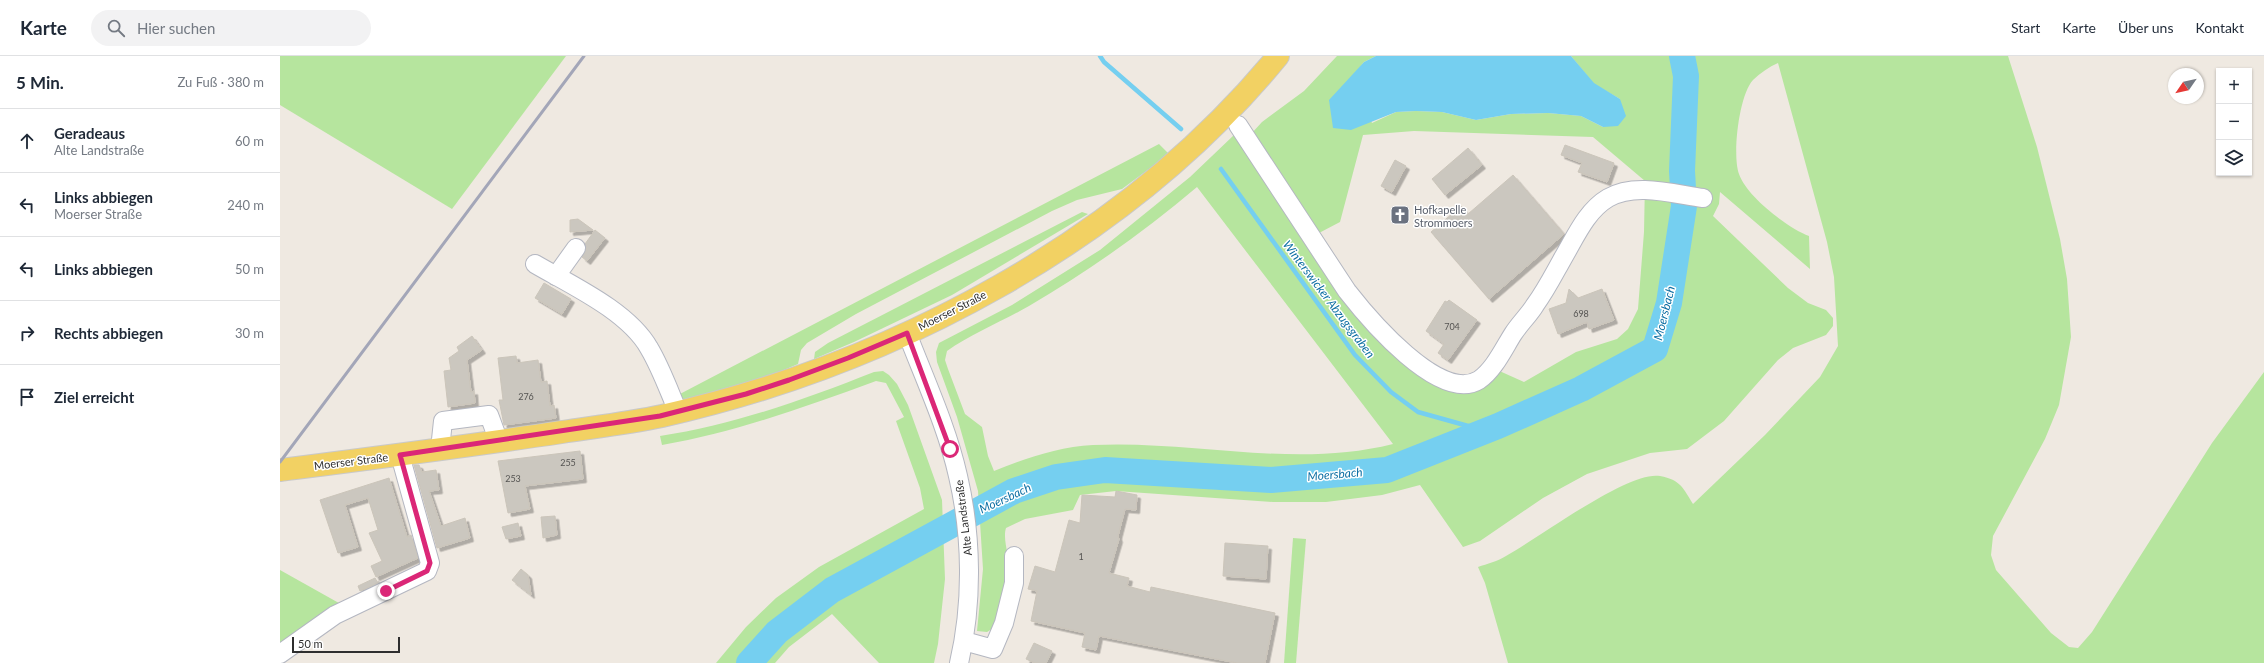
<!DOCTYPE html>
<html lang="de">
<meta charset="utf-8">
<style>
:root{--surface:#fff;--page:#f2f2f3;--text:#1f2937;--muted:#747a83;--line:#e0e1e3}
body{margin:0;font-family:Lato,sans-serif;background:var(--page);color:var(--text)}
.controls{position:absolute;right:12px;top:12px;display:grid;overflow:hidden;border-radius:0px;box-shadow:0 1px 3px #0004}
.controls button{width:36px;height:36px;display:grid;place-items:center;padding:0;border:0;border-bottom:1px solid var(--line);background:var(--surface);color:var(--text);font:20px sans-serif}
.compass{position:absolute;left:1888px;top:12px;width:36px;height:36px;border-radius:50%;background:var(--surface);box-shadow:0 1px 3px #0004;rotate:236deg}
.scale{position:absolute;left:12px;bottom:10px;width:108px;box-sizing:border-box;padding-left:4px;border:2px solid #2e2e2e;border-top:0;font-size:11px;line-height:14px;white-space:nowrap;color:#2e2e2e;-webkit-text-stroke:3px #fff;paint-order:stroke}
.stop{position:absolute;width:12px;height:12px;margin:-9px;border:3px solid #db2777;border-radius:50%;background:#fff}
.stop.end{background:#db2777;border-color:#fff;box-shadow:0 1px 4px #0008}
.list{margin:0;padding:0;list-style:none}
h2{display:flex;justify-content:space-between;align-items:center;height:52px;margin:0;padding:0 16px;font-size:17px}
h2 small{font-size:13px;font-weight:400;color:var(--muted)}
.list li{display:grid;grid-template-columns:26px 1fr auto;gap:12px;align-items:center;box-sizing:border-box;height:64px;padding:0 16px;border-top:1px solid var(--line)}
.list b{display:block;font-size:15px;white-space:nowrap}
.list p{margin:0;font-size:13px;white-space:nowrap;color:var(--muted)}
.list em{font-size:13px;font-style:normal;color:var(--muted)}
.icon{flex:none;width:22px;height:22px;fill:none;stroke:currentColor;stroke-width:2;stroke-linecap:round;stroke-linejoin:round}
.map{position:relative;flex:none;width:1984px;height:607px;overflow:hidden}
header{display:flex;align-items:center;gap:24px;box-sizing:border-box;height:56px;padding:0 20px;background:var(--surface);border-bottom:1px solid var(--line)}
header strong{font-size:19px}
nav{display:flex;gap:22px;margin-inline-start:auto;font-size:14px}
.search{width:280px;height:36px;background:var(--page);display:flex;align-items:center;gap:10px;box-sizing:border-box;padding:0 14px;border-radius:22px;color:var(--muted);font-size:15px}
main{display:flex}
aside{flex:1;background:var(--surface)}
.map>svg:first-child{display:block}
.green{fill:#b6e59e;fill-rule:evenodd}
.water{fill:#75cff0}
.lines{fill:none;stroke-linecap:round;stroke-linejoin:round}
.stream{stroke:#75cff0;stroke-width:4.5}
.river{stroke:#75cff0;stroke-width:26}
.building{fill:#cbc7bf;stroke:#cbc5ba;filter:url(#shadow)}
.minor-casing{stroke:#b4b7c1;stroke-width:20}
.major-casing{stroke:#c9c9c9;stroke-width:24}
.minor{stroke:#fff;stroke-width:18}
.major{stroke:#f2d163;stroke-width:22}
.rail{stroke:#a3a6b8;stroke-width:3}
.route{stroke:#db2777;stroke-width:5}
.labels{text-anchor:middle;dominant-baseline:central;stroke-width:3;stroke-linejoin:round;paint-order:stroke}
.number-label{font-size:9px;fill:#555452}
.worship-label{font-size:11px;fill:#5b616d;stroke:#fff;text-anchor:start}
.street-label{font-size:11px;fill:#2e2e2e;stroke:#fff}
.water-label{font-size:12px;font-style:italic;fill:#0d6fa3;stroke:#fff}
</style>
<header>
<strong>Karte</strong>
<div class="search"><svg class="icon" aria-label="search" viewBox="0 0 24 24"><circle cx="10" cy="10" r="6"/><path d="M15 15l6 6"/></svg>Hier suchen</div>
<nav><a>Start</a><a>Karte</a><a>Über uns</a><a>Kontakt</a></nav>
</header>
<main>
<aside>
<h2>5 Min.<small>Zu Fuß · 380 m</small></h2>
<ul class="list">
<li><svg class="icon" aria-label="ahead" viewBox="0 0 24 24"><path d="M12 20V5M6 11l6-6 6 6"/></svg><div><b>Geradeaus</b><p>Alte Landstraße</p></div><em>60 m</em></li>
<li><svg class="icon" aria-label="left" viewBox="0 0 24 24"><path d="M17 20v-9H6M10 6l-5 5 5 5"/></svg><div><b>Links abbiegen</b><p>Moerser Straße</p></div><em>240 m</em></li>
<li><svg class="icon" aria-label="left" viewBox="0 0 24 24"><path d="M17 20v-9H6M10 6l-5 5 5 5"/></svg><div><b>Links abbiegen</b></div><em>50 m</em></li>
<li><svg class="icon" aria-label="right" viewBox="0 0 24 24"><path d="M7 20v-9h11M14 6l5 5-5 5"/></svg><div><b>Rechts abbiegen</b></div><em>30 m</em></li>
<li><svg class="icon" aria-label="arrive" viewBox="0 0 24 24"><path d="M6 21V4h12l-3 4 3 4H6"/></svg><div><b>Ziel erreicht</b></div></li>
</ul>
</aside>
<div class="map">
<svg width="1984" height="607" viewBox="0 0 1984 607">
<defs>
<filter id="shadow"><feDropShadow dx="3.5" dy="3.5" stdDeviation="0" flood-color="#0004"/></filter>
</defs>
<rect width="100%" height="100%" fill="#efe9e1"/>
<g class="green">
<path d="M0 0H286L172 153 0 49Z"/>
<path d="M1057 0H1096L1084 6 1072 21 1092 67 1116 56 1136 55 1162 56 1196 64 1231 58 1268 57 1301 60 1323 71 1340 43 1314 28 1291 0H1728L1757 91 1780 183 1787 223 1791 281 1779 349 1765 383 1713 480 1711 499 1716 514 1771 577 1789 591 1798 592 1812 576 1932 387 1984 316V607H1228L1205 527 1198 511C1207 508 1218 505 1226 500 1257 483 1349 414 1380 420 1401 424 1403 432 1413 448L1485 379 1540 321 1558 290 1554 221 1547 186 1498 7C1489 11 1480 17 1473 24 1459 39 1452 99 1459 118 1467 141 1508 172 1529 180L1530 213 1440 136 1439 148 1433 160 1508 232 1528 247 1546 254 1553 262V270L1546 279 1513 292 1498 304 1444 365 1407 393 1370 397 1307 418 1263 442 1200 485 1183 491 1140 429 1102 439 1046 446H993L836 435 800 439 793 454 745 463 726 472C722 484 731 505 730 519 727 536 719 554 715 571L707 576 697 575 703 513 698 435 677 361 657 306 656 296 659 287 732 249 820 194 910 121 954 79 1058 226 1170 331 1215 313 1244 326 1296 296 1337 283 1348 273 1358 253 1364 176 1365 125 1313 81 1134 75 1083 79 1060 166 1039 177 971 78 982 66 1024 35ZM917 131 1113 388C1014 413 913 384 813 389 778 391 746 402 714 415L708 400 702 371 685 358 668 313 665 304 667 295C691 278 723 265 749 250 809 215 865 175 917 131Z"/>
<path d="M879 88 889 98 842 133 797 144 772 155 576 258 527 287 521 294 518 308 480 324 401 344 398 339Z"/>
<path d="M802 156 808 158 672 239 574 286 534 303 535 296 548 287Z"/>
<path d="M603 315 609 319 617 328 628 349 662 444 665 523 658 588 654 607H599L552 558 509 591 495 607H436L466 571 496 542 539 511 644 453 640 432 616 365 624 361 606 327 596 325C525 351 456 376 382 389L380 380C453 369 526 343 594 316Z"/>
<path d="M1013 482 1026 483 1016 607H1004Z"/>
<path d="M0 514 66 551 0 594Z"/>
</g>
<path class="water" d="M1096 0H1291L1314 27 1340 43 1346 60 1338 70 1323 71 1301 60 1268 57 1231 58 1196 64 1162 56 1136 55 1116 56 1071 74 1053 72 1049 44 1084 6Z"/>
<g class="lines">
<g class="stream">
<path d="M820 0 824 6 901 73"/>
<path d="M941 113 1075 299 1111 336 1138 356 1206 375"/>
</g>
<path class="river" d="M469 607 497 576 552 534 734 435 776 421 825 414 991 424 1107 414 1218 370 1301 333 1375 293 1389 247 1404 150 1402 115 1406 20 1402 0"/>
</g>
<g class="building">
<path d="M1285 89 1334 107 1327 126 1298 116 1302 107 1281 99Z"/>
<path d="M1188 92 1202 109 1165 139 1152 123Z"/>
<path d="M1115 104 1126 110 1112 136 1101 130Z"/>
<path d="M1233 119 1284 178 1209 243 1151 176 1181 150 1188 158Z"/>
<path d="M298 163 313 174 290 176V164Z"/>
<path d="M315 174 325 182 307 205 302 201 306 193 305 188Z"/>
<path d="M264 227 291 243 282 258 255 242Z"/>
<path d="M1289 233 1298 242 1322 233 1334 264 1309 273 1307 266 1278 278 1269 253 1286 247Z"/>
<path d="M1169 244 1197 264 1168 304 1158 297 1164 288 1146 275 1165 245 1167 246Z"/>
<path d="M192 280 202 294 187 304 191 336 194 335 195 347 168 351 164 315 171 314 169 302 179 295 177 291Z"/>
<path d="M236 300 237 307 258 304 261 326 267 325 270 350 274 349 276 362 224 369 219 344H223L218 302Z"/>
<path d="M300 395 303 423 245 430 250 453 228 457 218 405Z"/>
<path d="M134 409H139L142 416 156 414 159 434 149 435 161 470 185 462 190 482 157 492Z"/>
<path d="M109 422 127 481 131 479 138 502 96 521 91 510 102 505 89 477 98 474 88 442 65 449 78 491 58 497 40 444Z"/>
<path d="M836 435 857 439 856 454 845 453 838 480 839 483 829 517 849 522 847 530 870 536 871 531 995 557 985 607H957L819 580 816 594 802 591 805 577 751 565 757 535 748 533 755 510 775 516 789 464 800 467 802 439 835 441Z"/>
<path d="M275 460 277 479 263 482 261 461Z"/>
<path d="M238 467 241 480 226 483 222 471Z"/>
<path d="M945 487 988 490 986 523 943 520Z"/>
<path d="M241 513 248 519 251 539 232 524Z"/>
<path d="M95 522 98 527 80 535 78 530Z"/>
<path d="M754 587 772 595 766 607H755L746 603Z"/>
</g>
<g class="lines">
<g class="minor-casing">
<g id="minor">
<path d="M958 69 1067 235C1088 262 1160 348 1199 324 1214 314 1224 292 1233 278 1240 267 1249 259 1255 249 1266 234 1274 218 1283 202 1295 182 1306 155 1328 142 1355 126 1394 138 1423 142"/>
<path d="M255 208C291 229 348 255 369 292 381 312 389 335 398 356"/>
<path d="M276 220 296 192"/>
<path d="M627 277C645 324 667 371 678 420 692 480 693 547 679 607"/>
<path d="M160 393 163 365 209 359 219 386"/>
<path d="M684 585 713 593 724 567 734 527V500"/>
<path d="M0 598 55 559 147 515 150 507 120 399"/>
</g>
</g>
<g class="major-casing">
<path id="major" d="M0 414C94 402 189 390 282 376 315 371 349 367 382 360 613 308 846 185 998 0"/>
</g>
<use href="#minor" class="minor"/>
<use href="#major" class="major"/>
<path class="rail" d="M0 406 304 0"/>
</g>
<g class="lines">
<path class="route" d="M106 535 147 515 150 507 120 399 380 360 466 338 509 324 568 302 627 277 670 393"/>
</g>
<defs>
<g id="church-square" transform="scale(1)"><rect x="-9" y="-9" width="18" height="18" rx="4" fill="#6b7280" stroke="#fff"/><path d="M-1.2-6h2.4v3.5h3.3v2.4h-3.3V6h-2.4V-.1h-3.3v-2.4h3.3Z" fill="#fff"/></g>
</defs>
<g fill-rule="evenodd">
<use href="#church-square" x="1120" y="159"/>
</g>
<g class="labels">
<g class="number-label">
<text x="1301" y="257">698</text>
<text x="1172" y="270">704</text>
<text x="246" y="340">276</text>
<text x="288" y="406">255</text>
<text x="233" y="422">253</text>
<text x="801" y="500">1</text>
</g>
<g class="worship-label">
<text x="1134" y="153">Hofkapelle<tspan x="1134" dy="13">Strommoers</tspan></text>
</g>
<g class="street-label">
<text transform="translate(672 254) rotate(-27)">Moerser Straße</text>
<text transform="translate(71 405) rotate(-7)">Moerser Straße</text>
<text transform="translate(683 462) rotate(-97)">Alte Landstraße</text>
</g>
<g class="water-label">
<text transform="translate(1049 243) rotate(53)">Winterswicker Abzugsgraben</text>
<text transform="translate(1384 257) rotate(-76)">Moersbach</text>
<text transform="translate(1055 418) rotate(-5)">Moersbach</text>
<text transform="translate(725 442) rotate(-25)">Moersbach</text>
</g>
</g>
</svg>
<div class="controls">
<button>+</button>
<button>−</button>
<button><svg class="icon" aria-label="layers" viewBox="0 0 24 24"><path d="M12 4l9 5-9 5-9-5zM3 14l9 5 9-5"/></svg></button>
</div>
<svg class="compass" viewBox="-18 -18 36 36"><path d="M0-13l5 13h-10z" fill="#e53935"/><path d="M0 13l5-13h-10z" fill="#747a83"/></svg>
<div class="scale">50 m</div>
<div class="stop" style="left:670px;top:393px"></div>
<div class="stop end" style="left:106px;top:535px"></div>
</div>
</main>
